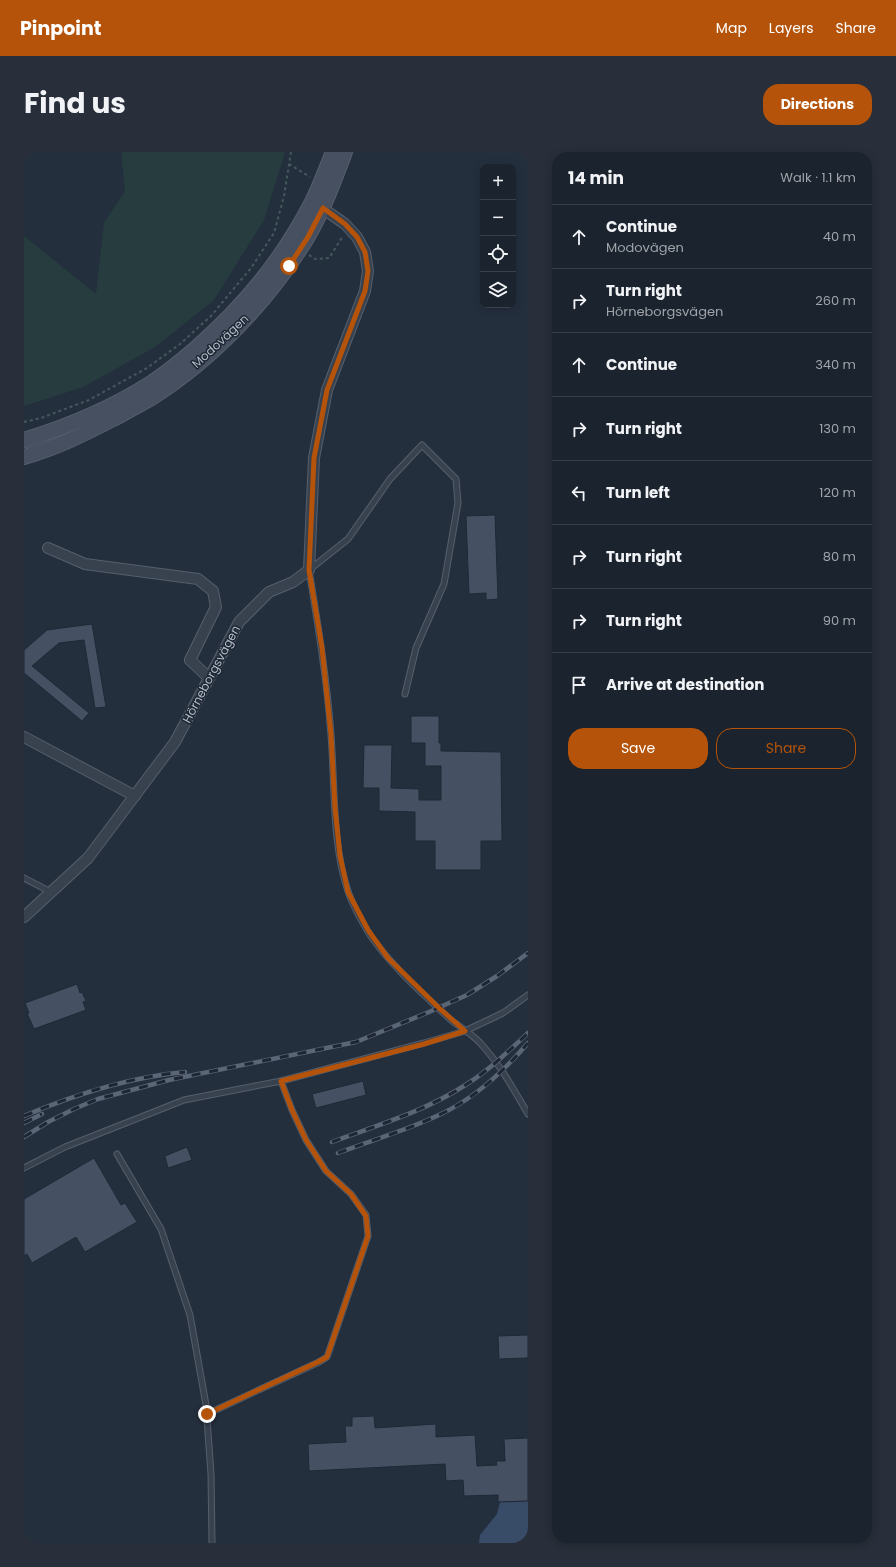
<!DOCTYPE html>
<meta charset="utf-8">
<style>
:root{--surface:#1b232e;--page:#282f3a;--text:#f1f3f6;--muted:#a0a4aa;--line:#39404a;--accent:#b45309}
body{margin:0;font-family:Poppins,sans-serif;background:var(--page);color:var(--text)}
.controls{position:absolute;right:12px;top:12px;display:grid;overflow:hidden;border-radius:8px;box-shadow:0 2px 10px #0003}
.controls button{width:36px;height:36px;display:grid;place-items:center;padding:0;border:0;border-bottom:1px solid var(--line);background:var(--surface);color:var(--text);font:20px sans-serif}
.stop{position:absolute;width:12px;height:12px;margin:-9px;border:3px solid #b45309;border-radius:50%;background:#fff}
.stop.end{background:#b45309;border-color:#fff;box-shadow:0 1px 4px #0008}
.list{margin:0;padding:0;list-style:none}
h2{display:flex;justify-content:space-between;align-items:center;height:52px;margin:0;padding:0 16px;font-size:17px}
h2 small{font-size:13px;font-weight:400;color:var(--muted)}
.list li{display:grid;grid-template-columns:26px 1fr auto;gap:12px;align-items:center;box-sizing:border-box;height:64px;padding:0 16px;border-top:1px solid var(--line)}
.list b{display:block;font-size:15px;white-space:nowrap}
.list p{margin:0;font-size:13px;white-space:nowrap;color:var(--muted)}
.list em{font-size:13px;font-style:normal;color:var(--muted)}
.actions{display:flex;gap:8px;padding:12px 16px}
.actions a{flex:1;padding:9px 0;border:1px solid var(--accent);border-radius:16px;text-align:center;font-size:14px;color:var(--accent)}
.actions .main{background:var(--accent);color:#fff}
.icon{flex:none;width:22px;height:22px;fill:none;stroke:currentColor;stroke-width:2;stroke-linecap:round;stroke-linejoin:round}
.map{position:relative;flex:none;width:504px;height:1391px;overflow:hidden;border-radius:16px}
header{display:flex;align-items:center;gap:24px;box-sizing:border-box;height:56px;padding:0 20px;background:var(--accent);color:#fff}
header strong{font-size:19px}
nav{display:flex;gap:22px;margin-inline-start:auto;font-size:14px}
.intro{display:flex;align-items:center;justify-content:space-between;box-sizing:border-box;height:96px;padding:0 24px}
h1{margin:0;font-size:28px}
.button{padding:10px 18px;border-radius:16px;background:var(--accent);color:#fff;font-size:14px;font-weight:700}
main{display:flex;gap:24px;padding:0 24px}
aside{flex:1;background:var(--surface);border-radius:16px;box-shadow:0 2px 10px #0003}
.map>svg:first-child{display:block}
.green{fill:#263c3f}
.water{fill:#394c67}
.building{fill:#455162;stroke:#1f2835}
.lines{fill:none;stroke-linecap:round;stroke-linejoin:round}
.service-casing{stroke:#565f6c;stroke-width:7}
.minor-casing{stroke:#565f6c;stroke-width:12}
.secondary-casing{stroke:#565f6c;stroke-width:16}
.path{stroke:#44595c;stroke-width:2;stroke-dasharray:3 3;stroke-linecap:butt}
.service{stroke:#38414e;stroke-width:5}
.minor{stroke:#38414e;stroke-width:10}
.secondary{stroke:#465061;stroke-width:14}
.rail-casing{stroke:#5a6575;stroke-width:4.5}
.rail{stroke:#1d2633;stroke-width:3;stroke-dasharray:9;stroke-linecap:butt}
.route{stroke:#b45309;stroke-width:5}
.labels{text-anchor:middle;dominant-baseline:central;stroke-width:3;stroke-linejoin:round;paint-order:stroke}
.street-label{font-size:12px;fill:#b4bcc9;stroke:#1d2633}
</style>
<header>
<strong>Pinpoint</strong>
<nav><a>Map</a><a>Layers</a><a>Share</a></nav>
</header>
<div class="intro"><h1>Find us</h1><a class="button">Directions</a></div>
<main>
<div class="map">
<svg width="504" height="1391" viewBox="0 0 504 1391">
<rect width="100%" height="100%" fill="#242f3e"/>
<path class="green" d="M97 0H261L240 68 190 148 131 195 59 235 0 254V84L72 142 80 71 101 39Z"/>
<path class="water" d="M504 1349V1391H455L456 1383 473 1362 476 1350Z"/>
<g class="building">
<path d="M471 363 474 447 462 448V441L445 442 442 364Z"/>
<path d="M68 472 82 555 71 556 60 488 35 491 8 514 65 561 58 569 0 521V498L23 478Z"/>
<path d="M387 564H415V591H417V599L477 600 478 689H457V718H411V689H391V660L355 659V636H339L340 593H368L367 636 395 637V648H417V614H401V591H387Z"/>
<path d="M53 832 56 841 58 840 62 849 59 850 62 858 10 877 3 861H5L1 851Z"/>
<path d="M339 929 342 943 292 956 288 942Z"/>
<path d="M163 995 168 1008 144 1016 141 1004Z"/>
<path d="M70 1006 97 1053 101 1051 113 1070 61 1100 52 1085 8 1111 3 1102 0 1104V1047Z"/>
<path d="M504 1183V1206L475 1207 474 1184Z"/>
<path d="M350 1264 351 1276 412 1272V1285L451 1283 453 1314 473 1313 472 1309H481L480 1287 504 1286V1349L474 1350V1343L440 1344 439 1328 422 1329 421 1312 285 1319 284 1292 322 1290 321 1274H328V1265Z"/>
</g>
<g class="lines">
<g class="service-casing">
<g id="service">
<path d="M381 542 392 496 420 432 434 351 432 327 398 293 366 327 324 387 285 418C294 473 303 528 307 583 311 632 308 693 324 739 328 752 336 766 343 778 361 808 401 844 427 868 437 876 450 883 458 893 477 914 490 938 504 962"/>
<path d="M0 726 27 740"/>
<path d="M93 1002 137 1077 166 1163 182 1253 187 1322 188 1391"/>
<path d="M0 1016 41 995 160 948 257 929 400 891 441 879 479 861 504 843"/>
<path d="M183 1262 295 1210 303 1205 344 1084 342 1063 327 1042 302 1019 282 988 268 958 257 929"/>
</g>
</g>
<g class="minor-casing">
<g id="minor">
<path d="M24 396 61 412 174 427 189 439 192 455 166 508 185 526"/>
<path d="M0 585 111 644"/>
<path d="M0 765 64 706 151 590 215 470 245 440 269 430 285 418 290 306 303 238 341 139 344 119 341 100 333 85 321 72 294 53"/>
</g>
</g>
<g class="secondary-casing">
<g id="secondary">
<path d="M0 288C42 275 87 256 124 233 141 222 157 209 172 196 221 153 258 108 288 50 296 34 302 17 309 0"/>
<path d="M0 305C32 296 60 282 89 267 102 260 116 253 129 245 190 206 246 147 283 86 299 59 310 29 321 0"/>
</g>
</g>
<g class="path">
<path d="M265 12 286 25"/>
<path d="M285 103 291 107 305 106 319 84"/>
<path d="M0 270 17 266 65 248 123 216 156 192 187 164 227 116 250 81 260 44 267 0"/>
</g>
<use href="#service" class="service"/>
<use href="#minor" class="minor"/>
<use href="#secondary" class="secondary"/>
<g class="rail-casing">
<g id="rail">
<path d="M0 964C52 942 105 925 161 920"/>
<path d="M0 971 18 962"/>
<path d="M0 985 24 970 50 957 74 947 145 928 332 890 405 860 443 843 473 824 504 801"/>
<path d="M308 990C354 973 402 959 443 932 465 918 485 899 504 881"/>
<path d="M314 1001C348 988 384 978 417 962 451 946 479 920 504 891"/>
</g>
</g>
<use href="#rail" class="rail"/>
</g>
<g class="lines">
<path class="route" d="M183 1262 294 1210 303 1205 344 1084 342 1064 327 1042 302 1019 282 988 268 958 257 929 400 892 441 879 415 856 364 806 344 778 324 740 316 704 311 656 307 582 298 496 285 418 290 306 303 238 341 139 344 119 341 100 333 85 321 72 299 56 284 85 265 114"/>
</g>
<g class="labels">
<g class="street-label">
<text transform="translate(196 189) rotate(-43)">Modovägen</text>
<text transform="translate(187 522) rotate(-62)">Hörneborgsvägen</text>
</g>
</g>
</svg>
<div class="controls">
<button>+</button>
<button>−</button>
<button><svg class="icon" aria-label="locate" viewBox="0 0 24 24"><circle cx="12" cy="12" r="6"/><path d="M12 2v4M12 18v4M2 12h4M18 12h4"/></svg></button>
<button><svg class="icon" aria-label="layers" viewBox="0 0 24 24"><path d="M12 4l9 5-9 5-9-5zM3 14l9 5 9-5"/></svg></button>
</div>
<div class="stop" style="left:265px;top:114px"></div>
<div class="stop end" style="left:183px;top:1262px"></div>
</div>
<aside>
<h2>14 min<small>Walk · 1.1 km</small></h2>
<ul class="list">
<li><svg class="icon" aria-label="ahead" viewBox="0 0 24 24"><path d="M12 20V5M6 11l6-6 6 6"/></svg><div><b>Continue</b><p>Modovägen</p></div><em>40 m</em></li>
<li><svg class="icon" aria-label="right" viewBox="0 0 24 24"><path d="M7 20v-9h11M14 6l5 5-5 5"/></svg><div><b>Turn right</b><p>Hörneborgsvägen</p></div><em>260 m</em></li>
<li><svg class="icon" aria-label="ahead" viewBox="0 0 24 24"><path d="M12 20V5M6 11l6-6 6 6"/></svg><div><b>Continue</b></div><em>340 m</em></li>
<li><svg class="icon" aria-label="right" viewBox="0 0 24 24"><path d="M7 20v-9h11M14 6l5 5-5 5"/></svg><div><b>Turn right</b></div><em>130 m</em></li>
<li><svg class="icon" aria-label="left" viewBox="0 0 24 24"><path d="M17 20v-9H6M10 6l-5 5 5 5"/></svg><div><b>Turn left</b></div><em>120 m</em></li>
<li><svg class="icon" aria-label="right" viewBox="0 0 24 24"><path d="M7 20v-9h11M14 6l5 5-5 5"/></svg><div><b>Turn right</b></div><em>80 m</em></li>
<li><svg class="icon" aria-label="right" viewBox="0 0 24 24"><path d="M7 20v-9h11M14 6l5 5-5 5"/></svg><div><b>Turn right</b></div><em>90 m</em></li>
<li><svg class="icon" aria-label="arrive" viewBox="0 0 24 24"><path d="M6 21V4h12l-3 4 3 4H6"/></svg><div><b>Arrive at destination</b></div></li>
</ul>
<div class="actions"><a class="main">Save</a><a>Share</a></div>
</aside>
</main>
